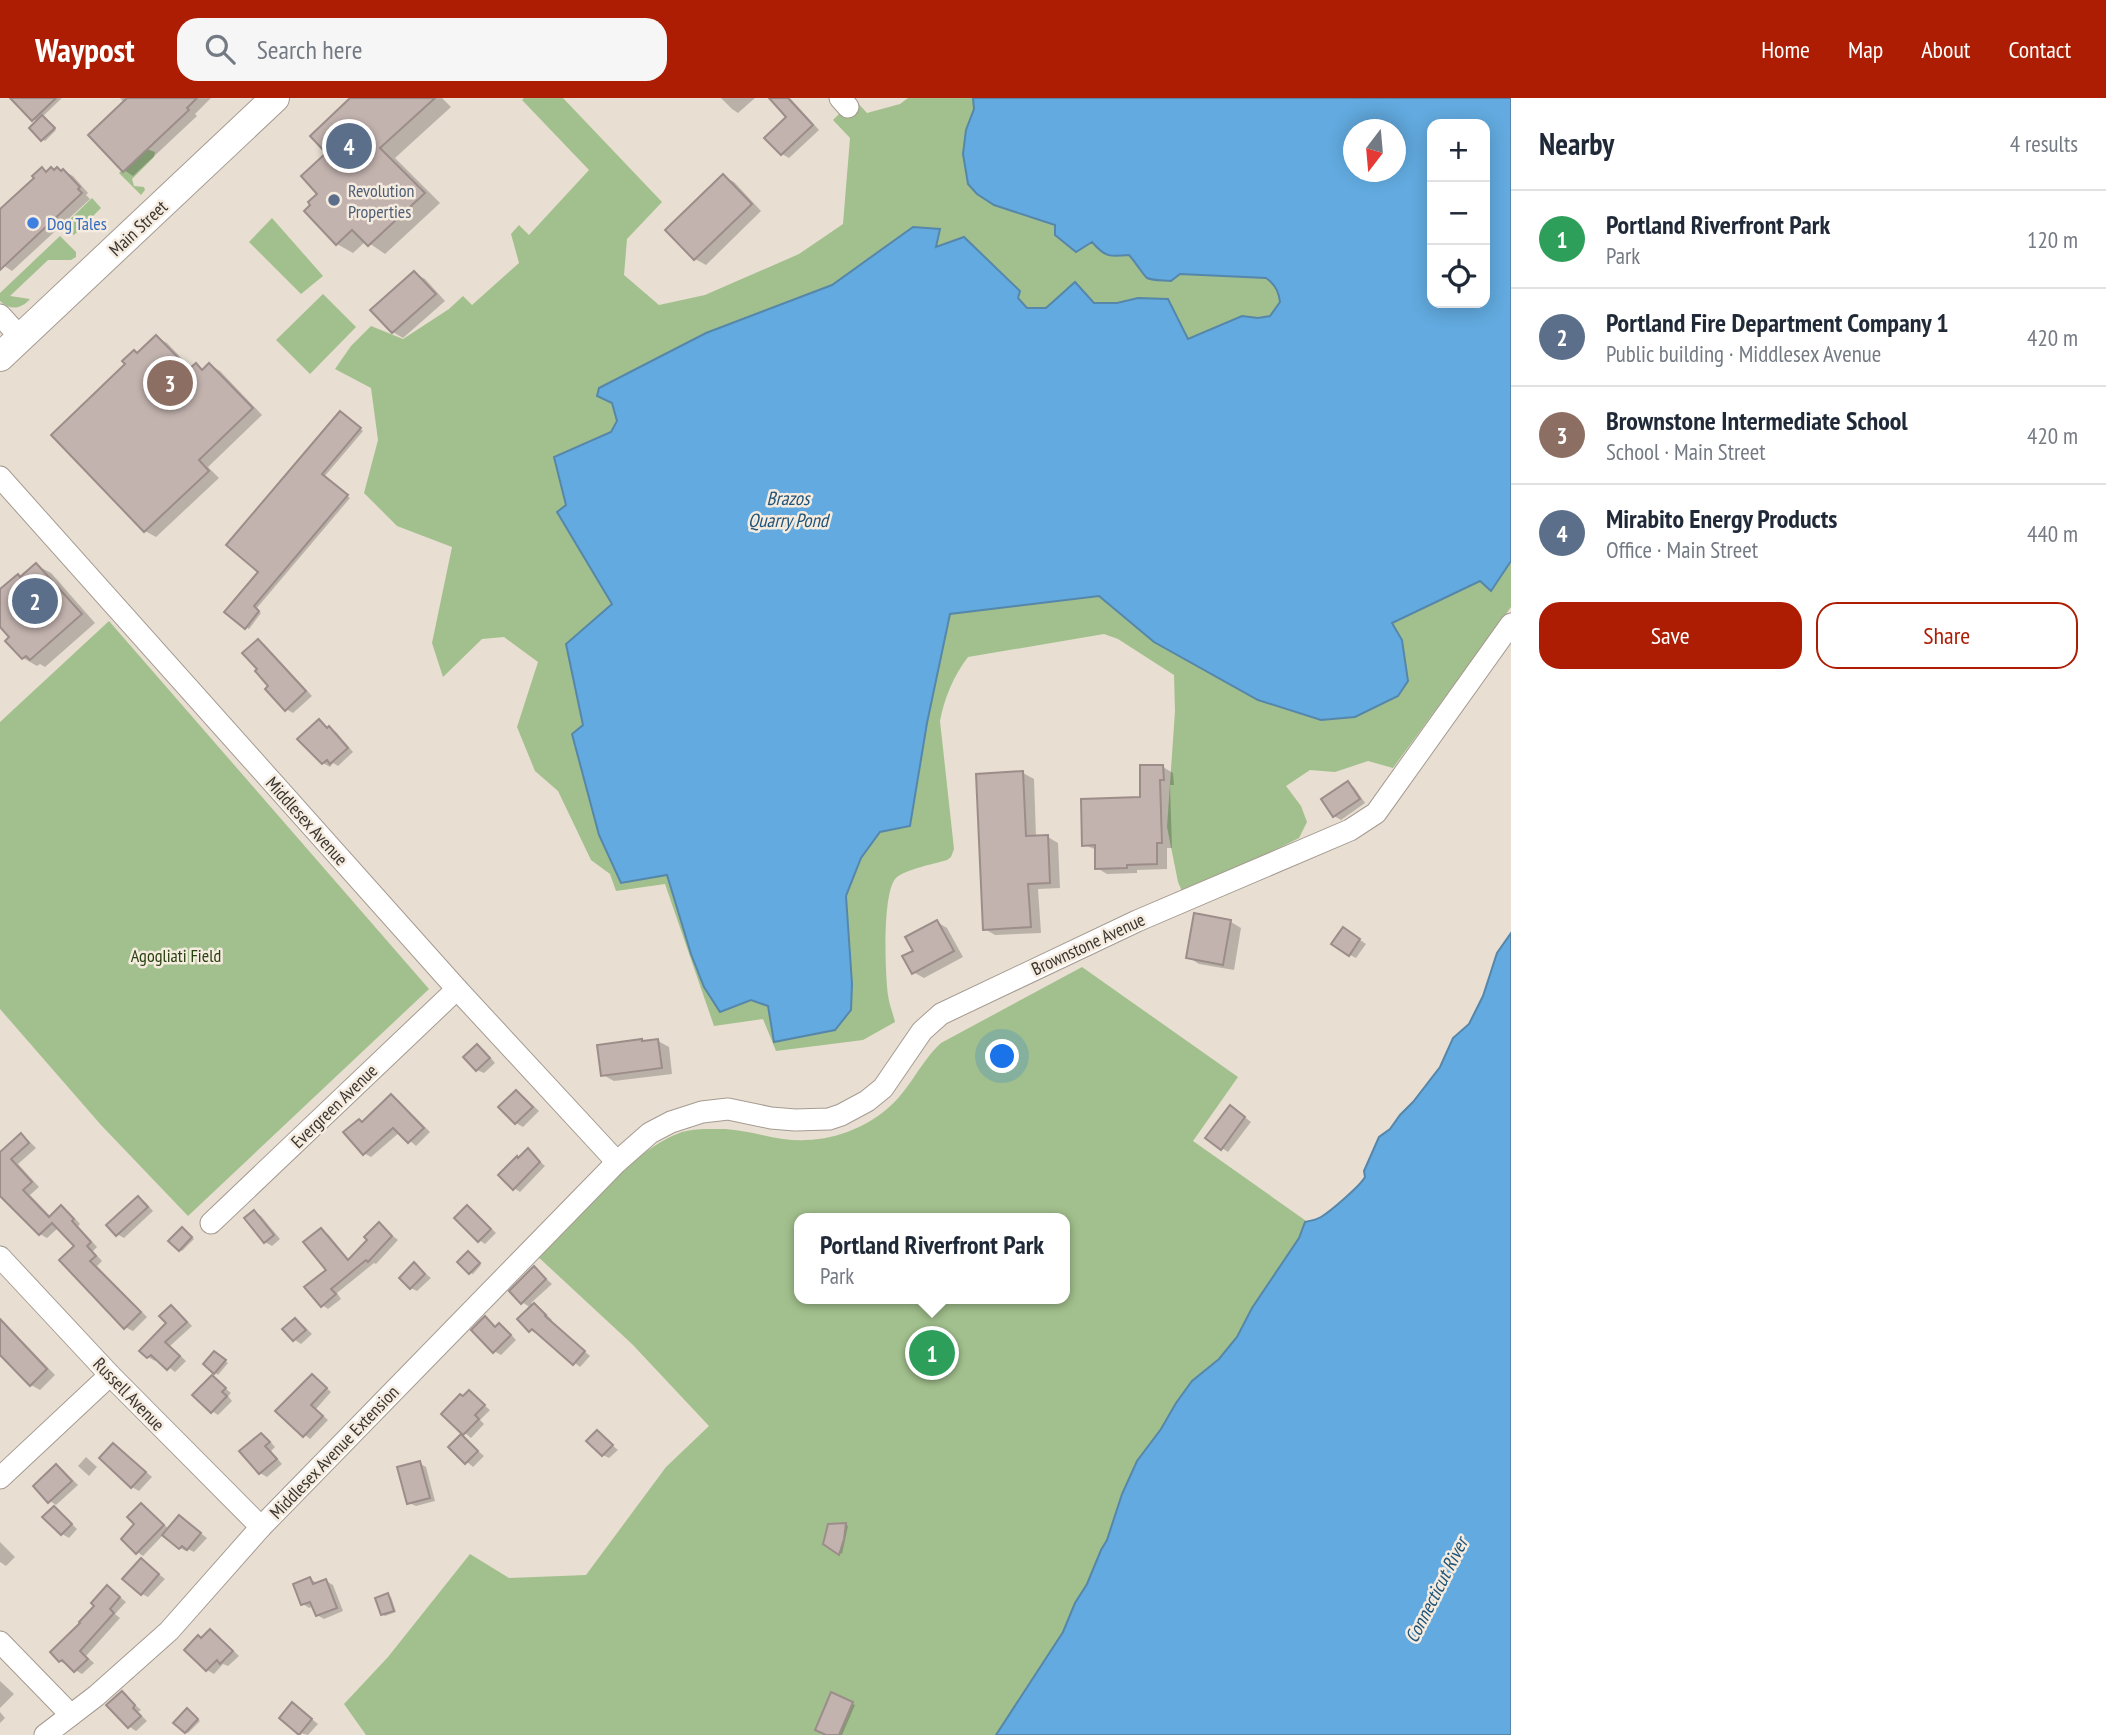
<!DOCTYPE html>
<meta charset="utf-8">
<style>
:root{--surface:#fff;--page:#f6f6f7;--text:#1f2937;--muted:#747a83;--line:#e0e1e3;--accent:#ac1d03}
body{margin:0;font-family:"PT Sans Narrow",sans-serif;background:var(--page);color:var(--text)}
.controls{position:absolute;right:21px;top:21px;display:grid;overflow:hidden;border-radius:14px;box-shadow:0 4px 18px #0003}
.controls button{width:63px;height:63px;display:grid;place-items:center;padding:0;border:0;border-bottom:2px solid var(--line);background:var(--surface);color:var(--text);font:35px sans-serif}
.compass{position:absolute;left:1343px;top:21px;width:63px;height:63px;border-radius:50%;background:var(--surface);box-shadow:0 4px 18px #0003;rotate:196deg}
.you{position:absolute;left:1003px;top:959px;width:24px;height:24px;margin:-18px;border:5px solid #fff;border-radius:50%;background:#1a73e8;box-shadow:0 0 0 10px #1a73e833}
.badge{display:grid;place-items:center;width:46px;height:46px;border-radius:50%;background:var(--accent);color:#fff;font-size:23px;font-weight:700}
.pin{position:absolute;translate:-50% -50%;border:4px solid #fff;box-shadow:0 2px 7px #0006}
.popup{position:absolute;left:794px;top:1115px;width:276px;height:91px;box-sizing:border-box;display:grid;place-content:center;border-radius:14px;background:var(--surface);filter:drop-shadow(0 2px 5px #0005);font-size:23px;white-space:nowrap;color:var(--muted)}
.popup b{font-size:26px;color:var(--text)}
.popup::after{content:'';position:absolute;left:50%;top:100%;margin-left:-14px;border:14px solid transparent;border-top-color:var(--surface)}
.list{margin:0;padding:0;list-style:none}
h2{display:flex;justify-content:space-between;align-items:center;height:91px;margin:0;padding:0 28px;font-size:30px}
h2 small{font-size:23px;font-weight:400;color:var(--muted)}
.list li{display:grid;grid-template-columns:46px 1fr auto;gap:21px;align-items:center;box-sizing:border-box;height:98px;padding:0 28px;border-top:2px solid var(--line)}
.list b{display:block;font-size:26px;white-space:nowrap}
.list p{margin:0;font-size:23px;white-space:nowrap;color:var(--muted)}
.list em{font-size:23px;font-style:normal;color:var(--muted)}
.actions{display:flex;gap:14px;padding:21px 28px}
.actions a{flex:1;padding:16px 0;border:2px solid var(--accent);border-radius:21px;text-align:center;font-size:24px;color:var(--accent)}
.actions .main{background:var(--accent);color:#fff}
.icon{flex:none;width:38px;height:38px;fill:none;stroke:currentColor;stroke-width:2;stroke-linecap:round;stroke-linejoin:round}
.map{position:relative;flex:none;width:1511px;height:1637px;overflow:hidden}
header{display:flex;align-items:center;gap:42px;box-sizing:border-box;height:98px;padding:0 35px;background:var(--accent);color:#fff}
header strong{font-size:33px}
nav{display:flex;gap:38px;margin-inline-start:auto;font-size:24px}
.search{width:490px;height:63px;background:var(--page);display:flex;align-items:center;gap:18px;box-sizing:border-box;padding:0 24px;border-radius:21px;color:var(--muted);font-size:26px}
main{display:flex}
aside{flex:1;background:var(--surface)}
.map>svg:first-child{display:block}
.green{fill:#a2c08d;fill-rule:evenodd}
.water{fill:#62aadf;stroke:#5687aa;stroke-width:2;fill-rule:evenodd}
.shadow{fill:#0003}
.building{fill:#c3b3af;stroke:#9d8d8a;stroke-width:2}
.lines{fill:none;stroke-linecap:round;stroke-linejoin:round}
.minor-casing{stroke:#a59b91;stroke-width:23}
.major-casing{stroke:#a59b91;stroke-width:30}
.minor{stroke:#fff;stroke-width:21}
.major{stroke:#fff;stroke-width:28}
.service-dot{fill:#5c6f8a;stroke:#f5ebdf;stroke-width:2.5}
.shop-dot{fill:#3f7fe0;stroke:#f5ebdf;stroke-width:2.5}
.labels{text-anchor:middle;dominant-baseline:central;stroke-width:5;stroke-linejoin:round;paint-order:stroke}
.service-label{font-size:18px;fill:#4e5e75;stroke:#f5ebdf;text-anchor:start}
.shop-label{font-size:18px;fill:#366cbe;stroke:#f5ebdf;text-anchor:start}
.street-label{font-size:18px;fill:#393530;stroke:#f5ebdf}
.park-label{font-size:18px;fill:#27410f;stroke:#f5ebdf}
.water-label{font-size:19px;font-style:italic;fill:#205479;stroke:#f5ebdf}
</style>
<header>
<strong>Waypost</strong>
<div class="search"><svg class="icon" aria-label="search" viewBox="0 0 24 24"><circle cx="10" cy="10" r="6"/><path d="M15 15l6 6"/></svg>Search here</div>
<nav><a>Home</a><a>Map</a><a>About</a><a>Contact</a></nav>
</header>
<main>
<div class="map">
<svg width="1511" height="1637" viewBox="0 0 1511 1637">
<rect width="100%" height="100%" fill="#e8ded2"/>
<g class="green">
<path d="M524 0H563L662 104 627 141 624 177 659 207 705 197 799 156 843 126 850 40 833 22 854 1 867 15 900 6 908 0H1511V509L1393 670 1368 663 1335 674 1310 672 1286 688 1301 708 1307 724 1299 740 1184 798 1178 784 1167 729 1175 613 1174 577 1118 541 1104 536 968 559C954 577 944 601 940 623L954 751 951 759 947 762C934 766 906 771 896 780 882 794 885 876 888 897 889 906 893 915 895 924L863 942 776 953 763 921 714 928 665 786 616 793 610 776 591 762 558 693 535 673 517 629 538 564 504 539 482 541 443 579 432 545 452 449 397 428 364 395 378 342 371 290 335 271 351 248 371 228 403 241 449 211 463 198 472 207 519 165 511 136 519 127 529 137 589 72 522 2ZM1432 26H1485V205H1432ZM1353 32H1395V74H1353Z"/>
<path d="M144 50 155 54 154 59 132 81 134 88 144 89 145 92 141 97 119 75Z"/>
<path d="M92 100 101 110 74 137 62 129Z"/>
<path d="M272 120 323 178 301 196 249 144Z"/>
<path d="M60 138 76 154V159L71 162H48L10 198 30 201C21 211 11 213 0 203V195Z"/>
<path d="M323 196 356 229 310 276 276 242Z"/>
<path d="M109 523 429 891 188 1118 101 1027 0 911V624Z"/>
<path d="M1082 869 1238 979 1193 1043 1309 1125H1305L1299 1140 1252 1210 1237 1239 1219 1261 1192 1283 1176 1305 1161 1331 1137 1363 1122 1396 1107 1442 1101 1452 1087 1486 1075 1505 1063 1534 996 1637H366L344 1606 388 1559 470 1456 509 1480 586 1477 666 1369 709 1328 632 1246 535 1156C572 1120 636 1050 682 1034 696 1030 711 1031 725 1031 744 1032 763 1038 783 1041 821 1046 858 1035 887 1011 910 992 920 964 941 945ZM799 1120H1065V1201H799Z"/>
</g>
<g class="water">
<path d="M973 0H1511V463L1491 493 1480 483 1392 525 1402 542 1408 583 1398 598 1355 619 1321 622 1258 602 1154 544 1099 498 950 516 927 625 910 728 880 734 861 760 846 798 852 886 851 912 835 932 774 944 768 908 751 902 720 914 704 889 691 856 667 777 621 785 599 737 572 636 583 627 566 546 612 506 557 414 566 407 554 359 611 334 617 323 612 305 597 298 599 290 706 235 832 187 913 129 940 131 936 149 964 139 1020 193 1018 200 1027 210H1046L1075 184 1094 205H1117L1138 200 1168 201 1188 241 1242 218 1258 220 1270 218 1280 204C1279 193 1275 186 1266 180L1180 176 1171 183C1164 182 1154 183 1147 180 1144 178 1134 162 1129 157 1109 159 1105 159 1092 144L1076 154 1055 137V127L994 107 977 96 968 86 963 56 966 32 974 11ZM1432 26H1485V205H1432ZM1353 32H1395V74H1353Z"/>
<path d="M1511 835V1637H996L1063 1534 1075 1505 1087 1486 1101 1452 1107 1442 1122 1396 1137 1363 1161 1331 1176 1305 1192 1283 1219 1261 1237 1239 1252 1210 1299 1140 1305 1124C1310 1123 1316 1122 1321 1119 1331 1113 1361 1087 1365 1079L1364 1073 1379 1039 1390 1031 1400 1017 1413 1004 1440 969 1453 940 1469 926 1483 898 1497 855Z"/>
</g>
<g class="shadow">
<path d="M24 0H62L42 19 56 32 45 43 42 41 38 24 33 21Z"/>
<path d="M120 0H211L195 16 197 18 133 78 124 72 125 5Z"/>
<path d="M349 0H442L451 9 395 60 440 105 385 156 366 143 353 155 337 146 320 96 328 55 350 2Z"/>
<path d="M721 0H755L738 15 732 11Z"/>
<path d="M771 0H790L819 32 789 60 782 56 789 19Z"/>
<path d="M42 72 48 75 64 73 73 78 88 95 86 97 90 101 12 173 0 165V113L36 80Z"/>
<path d="M723 78 734 84 761 113 706 167 695 161 667 132Z"/>
<path d="M414 175 425 181 445 203 403 240 393 234Z"/>
<path d="M156 239 167 245 192 271 196 267 204 272 210 267 220 273 262 317 208 369 219 380 156 439 145 433 53 337Z"/>
<path d="M344 317 363 333 324 379 350 400 256 511 261 515 249 531 246 529 260 473Z"/>
<path d="M36 467 51 475 95 525 45 569 40 566 37 568 23 560 12 539 0 526V494L21 480Z"/>
<path d="M258 543 265 547 312 598 293 615 286 611 271 588Z"/>
<path d="M319 624 336 634 353 654 338 668 333 665 330 669 323 665Z"/>
<path d="M1163 669 1173 675 1174 687H1170L1172 750H1167V771L1137 772V775L1107 776 1097 770V752L1084 747 1142 701Z"/>
<path d="M1023 675 1034 681 1036 739H1048L1058 745 1060 790 1038 791 1041 835 995 837 985 831Z"/>
<path d="M1348 685 1354 689 1365 705 1341 722 1334 718Z"/>
<path d="M1196 817 1231 824 1241 830 1234 872 1199 866 1188 859Z"/>
<path d="M937 824 947 830 963 859 924 880 913 874Z"/>
<path d="M1350 835 1366 846 1356 860 1350 857Z"/>
<path d="M658 943 669 949 672 976 614 983 603 977Z"/>
<path d="M477 948 484 952 495 965 484 975 477 972Z"/>
<path d="M516 994 523 998 539 1013 523 1029 516 1025Z"/>
<path d="M391 998 398 1002 430 1034 416 1048 400 1034 371 1059 364 1055V1025Z"/>
<path d="M1237 1013 1251 1024 1228 1054 1222 1050Z"/>
<path d="M21 1037 28 1042 36 1050 18 1066 39 1089 30 1097 51 1119 61 1109 69 1114 80 1126 78 1128 97 1149 93 1153 102 1163 97 1168 147 1219 133 1233 125 1229 76 1148 58 1130 47 1140 40 1136 0 1094V1056Z"/>
<path d="M528 1053 545 1068 520 1094 514 1090 519 1062Z"/>
<path d="M139 1100 145 1104 153 1113 124 1140 117 1136Z"/>
<path d="M468 1109 474 1113 496 1135 485 1146 479 1142Z"/>
<path d="M255 1114 261 1118 280 1141 272 1148 265 1144Z"/>
<path d="M379 1127 398 1142 376 1166 374 1165 337 1195 341 1201 328 1211 322 1207 328 1172 321 1132 328 1136 350 1163 369 1142Z"/>
<path d="M185 1132 194 1141 182 1153 180 1152Z"/>
<path d="M471 1157 481 1167 473 1176 470 1175Z"/>
<path d="M415 1167 431 1180 417 1193 411 1190Z"/>
<path d="M534 1170 552 1186 531 1205 541 1211 552 1222 550 1223 590 1258 580 1269 538 1235 537 1236 530 1232 531 1210 522 1204Z"/>
<path d="M171 1209 178 1213 192 1228 170 1248 186 1263 175 1274 157 1260 155 1263 148 1259 168 1225Z"/>
<path d="M0 1220 55 1277 40 1292 31 1287 0 1248Z"/>
<path d="M485 1221 497 1230 499 1228 506 1231 516 1242 501 1257 494 1253Z"/>
<path d="M296 1222 302 1226 312 1236 301 1246 295 1242 285 1232Z"/>
<path d="M217 1256 228 1265 218 1277 205 1266Z"/>
<path d="M212 1279 231 1295 228 1298 232 1303 218 1317 212 1313Z"/>
<path d="M318 1282 331 1294 316 1311 328 1322 310 1341 277 1313Z"/>
<path d="M469 1294 490 1312 480 1322 484 1326 471 1340 443 1316Z"/>
<path d="M597 1334 618 1352 609 1360 603 1357Z"/>
<path d="M262 1337 268 1341 275 1349 271 1353 282 1366 267 1379 260 1375 242 1353Z"/>
<path d="M461 1338 484 1358 473 1369 450 1349Z"/>
<path d="M120 1351 152 1379 139 1393 132 1389Z"/>
<path d="M86 1359 97 1369 89 1378 78 1368Z"/>
<path d="M419 1365 426 1369 435 1403 416 1408 409 1405Z"/>
<path d="M57 1368 63 1372 78 1387 56 1407 50 1403Z"/>
<path d="M142 1407 169 1431 180 1419 207 1440 194 1454 188 1451 186 1453 180 1450 164 1436 143 1458 137 1454V1426Z"/>
<path d="M54 1410 60 1414 77 1431 69 1440 62 1436Z"/>
<path d="M845 1426 848 1428 842 1456 825 1445Z"/>
<path d="M0 1444 15 1459 6 1468 0 1464Z"/>
<path d="M141 1462 165 1481 148 1499 142 1496Z"/>
<path d="M310 1481 317 1485 326 1483 333 1487 343 1513 324 1521 317 1517 314 1508 309 1510 303 1506Z"/>
<path d="M114 1494 126 1504 115 1516 120 1520 86 1558 94 1565 82 1576 60 1563Z"/>
<path d="M388 1497 391 1499 396 1514 385 1518 382 1516Z"/>
<path d="M210 1533 217 1537 239 1558 228 1568 223 1566 214 1576 207 1572Z"/>
<path d="M0 1583 14 1596 0 1610Z"/>
<path d="M122 1595 141 1612 138 1614 147 1623 136 1633 130 1629 108 1607Z"/>
<path d="M832 1597 855 1607 842 1637H829Z"/>
<path d="M293 1606 318 1626 308 1637 300 1635Z"/>
<path d="M0 1614 5 1620 0 1625Z"/>
<path d="M190 1614 200 1623 188 1635 186 1634Z"/>
</g>
<g class="building">
<path d="M10 0H56L32 23Z"/>
<path d="M127 0H197L187 10 189 12 123 74 88 37Z"/>
<path d="M350 0H435L380 50 425 95 368 148 352 132 336 147 304 113 310 107 308 104 317 96 301 78 326 55 310 38Z"/>
<path d="M769 0H788L813 27 781 57 764 40 786 19Z"/>
<path d="M42 17 55 30 41 43 29 30Z"/>
<path d="M42 69 46 74 51 69 54 72 57 69 61 73 63 71 80 89 78 91 82 95 0 172V111L34 80 32 78Z"/>
<path d="M723 76 752 106 694 162 665 132Z"/>
<path d="M414 173 436 196 392 235 370 212Z"/>
<path d="M156 237 189 271 196 265 202 272 209 265 253 310 199 362 209 373 144 434 51 337 125 266 122 263 134 252 137 255Z"/>
<path d="M340 313 361 330 322 376 348 397 254 508 259 513 245 531 224 514 258 474 226 447Z"/>
<path d="M36 465 82 516 30 562 26 558 22 561 5 543 9 539 0 529V491L18 476 20 479Z"/>
<path d="M258 541 306 593 285 613 265 591 268 588 255 573 257 571 242 555Z"/>
<path d="M319 621 327 630 329 628 348 650 330 666 327 662 322 666 297 641Z"/>
<path d="M1140 667H1163L1164 682H1160L1162 745H1157V766L1127 767V770L1095 771V747L1082 748 1081 701 1140 699Z"/>
<path d="M1023 673 1026 738 1048 737 1050 785 1028 786 1031 829 983 832 976 676Z"/>
<path d="M1348 683 1360 701 1333 719 1321 701Z"/>
<path d="M1194 815 1231 822 1223 867 1186 860Z"/>
<path d="M937 822 954 853 912 876 902 858 913 853 905 839Z"/>
<path d="M1343 829 1360 841 1349 858 1331 846Z"/>
<path d="M642 941V943L658 941 662 970 601 978 597 947Z"/>
<path d="M477 946 490 960 476 973 463 959Z"/>
<path d="M516 992 533 1009 515 1026 498 1009Z"/>
<path d="M391 996 424 1030 408 1045 393 1030 363 1057 343 1034 359 1021 362 1024Z"/>
<path d="M1230 1007 1245 1019 1221 1052 1205 1040Z"/>
<path d="M21 1035 29 1045 11 1061 32 1084 23 1092 49 1119 61 1107 74 1121 72 1123 91 1144 87 1148 96 1158 90 1163 141 1214 124 1231 59 1162 74 1148 52 1125 39 1137 0 1098V1054Z"/>
<path d="M528 1050 540 1064 513 1092 498 1077 517 1058 518 1060Z"/>
<path d="M138 1098 148 1109 116 1138 106 1127Z"/>
<path d="M467 1107 491 1131 478 1144 454 1120Z"/>
<path d="M254 1112 274 1137 264 1145 244 1120Z"/>
<path d="M379 1124 392 1138 368 1164 366 1162 331 1191 336 1196 321 1209 304 1189 326 1172 303 1144 321 1130 348 1162 367 1142 364 1139Z"/>
<path d="M182 1129 192 1139 179 1153 168 1143Z"/>
<path d="M468 1153 480 1165 469 1176 457 1164Z"/>
<path d="M414 1164 425 1176 410 1191 399 1180Z"/>
<path d="M534 1168 546 1181 521 1206 509 1193Z"/>
<path d="M534 1205 546 1217 545 1218 585 1253 573 1267 532 1231 529 1234 517 1221Z"/>
<path d="M171 1207 187 1224 165 1244 180 1258 167 1272 151 1257 147 1260 139 1253 166 1225 159 1218Z"/>
<path d="M485 1218 495 1229 499 1225 511 1237 493 1255 471 1232Z"/>
<path d="M295 1220 306 1232 293 1243 282 1231Z"/>
<path d="M0 1221 47 1271 30 1288 0 1257Z"/>
<path d="M214 1253 226 1262 214 1276 203 1266Z"/>
<path d="M312 1276 327 1290 311 1307 323 1318 303 1339 275 1313Z"/>
<path d="M212 1277 226 1290 222 1294 227 1298 211 1315 192 1297Z"/>
<path d="M469 1292 485 1307 475 1317 479 1321 463 1337 441 1316 460 1296 463 1298Z"/>
<path d="M597 1332 613 1347 602 1358 586 1343Z"/>
<path d="M261 1335 270 1344 265 1348 277 1361 259 1376 239 1353Z"/>
<path d="M461 1336 478 1353 465 1366 448 1349Z"/>
<path d="M113 1345 146 1374 131 1390 99 1360Z"/>
<path d="M420 1363 430 1400 407 1406 397 1369Z"/>
<path d="M56 1366 72 1383 48 1405 33 1388Z"/>
<path d="M141 1405 164 1427 136 1456 121 1441 134 1426 127 1419Z"/>
<path d="M54 1408 72 1426 61 1437 42 1419Z"/>
<path d="M179 1417 201 1435 187 1452 182 1448 179 1451 162 1437Z"/>
<path d="M846 1425 844 1441 839 1457 823 1446 828 1426Z"/>
<path d="M141 1460 159 1476 141 1497 122 1481Z"/>
<path d="M310 1479 313 1486 326 1481 337 1510 316 1518 310 1504 301 1507 293 1486Z"/>
<path d="M107 1487 120 1499 110 1511 114 1515 80 1553 88 1561 74 1574 62 1562 59 1564 50 1554 80 1525 79 1524 94 1508 91 1505Z"/>
<path d="M388 1495 394 1513 381 1517 375 1500Z"/>
<path d="M210 1531 233 1553 220 1566 217 1562 206 1573 184 1552 198 1537 201 1540Z"/>
<path d="M122 1593 135 1607 133 1610 141 1618 128 1630 106 1607Z"/>
<path d="M831 1594 853 1604 839 1637H826L815 1632Z"/>
<path d="M292 1604 312 1621 299 1637 279 1620Z"/>
<path d="M187 1610 198 1621 185 1635 173 1625Z"/>
</g>
<g class="lines">
<g class="minor-casing">
<g id="minor">
<path d="M840 0 848 9"/>
<path d="M0 217 21 240"/>
<path d="M0 379 457 891 617 1064"/>
<path d="M211 1125 457 891"/>
<path d="M0 1159 110 1277 261 1429"/>
<path d="M0 1380 110 1277"/>
<path d="M0 1544 71 1617"/>
<path d="M45 1637 96 1598 169 1533 261 1429 617 1064 650 1035 671 1024 702 1014 728 1011 771 1020 795 1022 829 1021 841 1017 867 1003 883 990 922 933 941 916 1137 823 1350 732 1376 715 1511 526"/>
</g>
</g>
<g class="major-casing">
<path id="major" d="M0 259 275 0"/>
</g>
<use href="#minor" class="minor"/>
<use href="#major" class="major"/>
</g>
<circle class="service-dot" cx="334" cy="102" r="7"/>
<circle class="shop-dot" cx="33" cy="125" r="7"/>
<g class="labels">
<g class="service-label">
<text x="348" y="92">Revolution<tspan x="348" dy="21">Properties</tspan></text>
</g>
<g class="shop-label">
<text x="47" y="125">Dog Tales</text>
</g>
<g class="street-label">
<text transform="translate(138 130) rotate(-43)">Main Street</text>
<text transform="translate(307 723) rotate(48)">Middlesex Avenue</text>
<text transform="translate(1088 846) rotate(-25)">Brownstone Avenue</text>
<text transform="translate(334 1008) rotate(-44)">Evergreen Avenue</text>
<text transform="translate(129 1296) rotate(46)">Russell Avenue</text>
<text transform="translate(334 1354) rotate(-46)">Middlesex Avenue Extension</text>
</g>
<g class="park-label">
<text x="176" y="857">Agogliati Field</text>
</g>
<g class="water-label">
<text x="788" y="400">Brazos<tspan x="788" dy="22">Quarry Pond</tspan></text>
<text transform="translate(1436 1492) rotate(-63)">Connecticut River</text>
</g>
</g>
</svg>
<div class="controls">
<button>+</button>
<button>−</button>
<button><svg class="icon" aria-label="locate" viewBox="0 0 24 24"><circle cx="12" cy="12" r="6"/><path d="M12 2v4M12 18v4M2 12h4M18 12h4"/></svg></button>
</div>
<svg class="compass" viewBox="-18 -18 36 36"><path d="M0-13l5 13h-10z" fill="#e53935"/><path d="M0 13l5-13h-10z" fill="#747a83"/></svg>
<div class="you"></div>
<div class="pin badge" style="left:932px;top:1255px;background:#2e9e5b">1</div>
<div class="popup"><b>Portland Riverfront Park</b>Park</div>
<div class="pin badge" style="left:35px;top:503px;background:#5c6f8a">2</div>
<div class="pin badge" style="left:170px;top:285px;background:#8d6e63">3</div>
<div class="pin badge" style="left:349px;top:48px;background:#5c6f8a">4</div>
</div>
<aside>
<h2>Nearby<small>4 results</small></h2>
<ul class="list">
<li><span class="badge" style="background:#2e9e5b">1</span><div><b>Portland Riverfront Park</b><p>Park</p></div><em>120 m</em></li>
<li><span class="badge" style="background:#5c6f8a">2</span><div><b>Portland Fire Department Company 1</b><p>Public building · Middlesex Avenue</p></div><em>420 m</em></li>
<li><span class="badge" style="background:#8d6e63">3</span><div><b>Brownstone Intermediate School</b><p>School · Main Street</p></div><em>420 m</em></li>
<li><span class="badge" style="background:#5c6f8a">4</span><div><b>Mirabito Energy Products</b><p>Office · Main Street</p></div><em>440 m</em></li>
</ul>
<div class="actions"><a class="main">Save</a><a>Share</a></div>
</aside>
</main>
